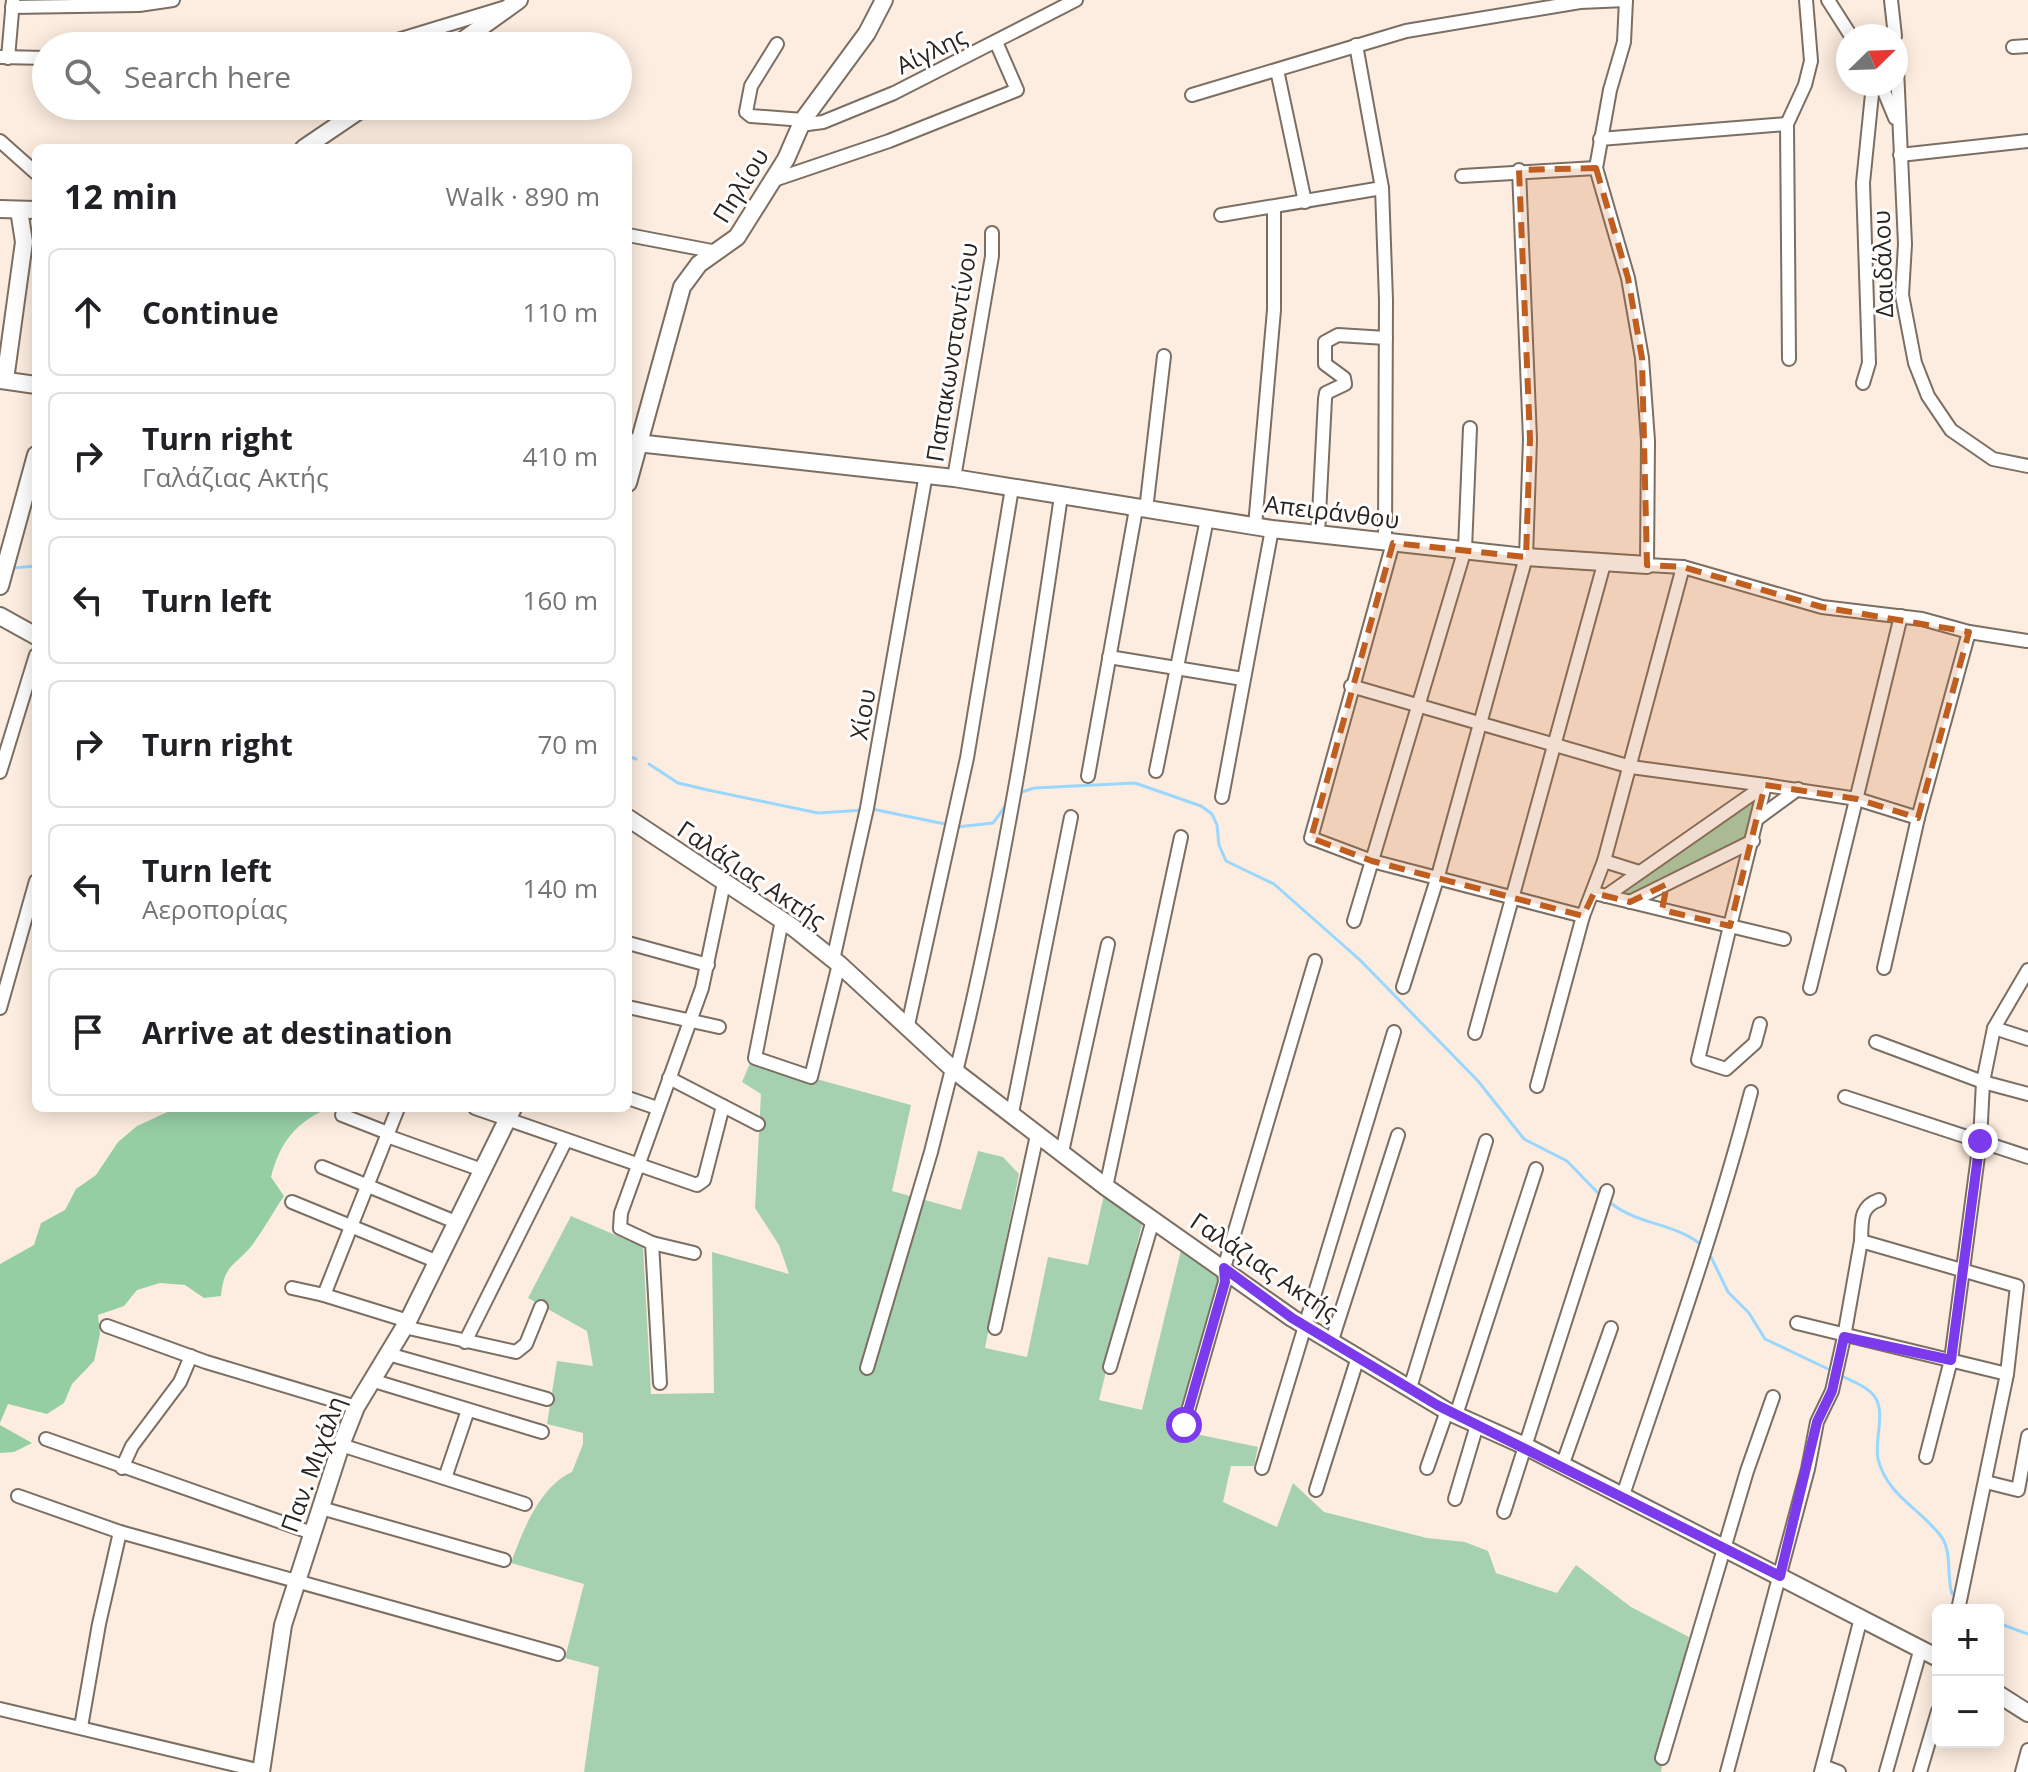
<!DOCTYPE html>
<meta charset="utf-8">
<style>
:root{--surface:#fff;--page:#f2f2f2;--text:#202124;--muted:#757577;--line:#e0e0e0}
body{margin:0;font-family:"Open Sans",sans-serif;background:var(--page);color:var(--text)}
.controls{position:absolute;right:24px;bottom:24px;display:grid;overflow:hidden;border-radius:12px;box-shadow:0 4px 20px #0003}
.controls button{width:72px;height:72px;display:grid;place-items:center;padding:0;border:0;border-bottom:2px solid var(--line);background:var(--surface);color:var(--text);font:40px sans-serif}
.compass{position:absolute;left:1836px;top:24px;width:72px;height:72px;border-radius:50%;background:var(--surface);box-shadow:0 4px 20px #0003;rotate:67deg}
.stop{position:absolute;width:24px;height:24px;margin:-18px;border:6px solid #7c3aed;border-radius:50%;background:#fff}
.stop.end{background:#7c3aed;border-color:#fff;box-shadow:0 2px 8px #0008}
.list{margin:0;padding:0;list-style:none}
h2{display:flex;justify-content:space-between;align-items:center;height:104px;margin:0;padding:0 32px;font-size:34px}
h2 small{font-size:26px;font-weight:400;color:var(--muted)}
.list li{display:grid;grid-template-columns:52px 1fr auto;gap:24px;align-items:center;box-sizing:border-box;height:128px;margin:0 16px 16px;padding:0 16px;border:2px solid var(--line);border-radius:12px}
.list b{display:block;font-size:30px;white-space:nowrap}
.list p{margin:0;font-size:26px;white-space:nowrap;color:var(--muted)}
.list em{font-size:26px;font-style:normal;color:var(--muted)}
.icon{flex:none;width:44px;height:44px;fill:none;stroke:currentColor;stroke-width:2;stroke-linecap:round;stroke-linejoin:round}
.map{position:relative;flex:none;width:2028px;height:1772px;overflow:hidden}
.search{position:absolute;background:var(--surface);box-shadow:0 4px 20px #0003;left:32px;top:32px;width:600px;height:88px;display:flex;align-items:center;gap:20px;box-sizing:border-box;padding:0 28px;border-radius:44px;color:var(--muted);font-size:30px}
.panel{position:absolute;background:var(--surface);box-shadow:0 4px 20px #0003;left:32px;top:144px;width:600px;height:968px;border-radius:12px}
.map>svg:first-child{display:block}
.green{fill:#a6d1b0}
.forest{fill:#96cea4}
.lines{fill:none;stroke-linecap:round;stroke-linejoin:round}
.stream{stroke:#99d7fe;stroke-width:3}
.street-casing{stroke:#7b6e62;stroke-width:16}
.secondary-casing{stroke:#7b6e62;stroke-width:20}
.street{stroke:#fff;stroke-width:12}
.secondary{stroke:#fff;stroke-width:16}
.route{stroke:#7c3aed;stroke-width:10}
.marked{fill:#bf5e1e;fill-opacity:0.2;stroke:#bf5e1e;stroke-width:6;stroke-dasharray:16 10;stroke-linejoin:round}
.labels{text-anchor:middle;dominant-baseline:central;stroke-width:6;stroke-linejoin:round;paint-order:stroke}
.street-label{font-size:24px;fill:#2a241f;stroke:#fff}
</style>
<div class="map">
<svg width="2028" height="1772" viewBox="0 0 2028 1772">
<rect width="100%" height="100%" fill="#fdede0"/>
<g class="green">
<path d="M1759 793 1749 837 1630 897 1616 894Z"/>
<path d="M751 1061 911 1105 892 1191 961 1210 978 1151 1003 1157 1019 1174 985 1348 1027 1357 1048 1257 1088 1265 1104 1195 1143 1220 1099 1400 1142 1410 1182 1246 1218 1274 1219 1285 1177 1430 1258 1447 1254 1466H1231L1223 1502 1277 1527 1293 1483 1324 1512 1427 1538 1465 1542 1488 1551 1496 1573 1557 1593 1576 1565 1631 1607 1689 1637 1661 1772H584L599 1667 565 1658 584 1584 511 1563C522 1532 540 1486 572 1472L583 1444V1433L547 1424 557 1361 593 1366 587 1331 528 1298 571 1216 643 1247 651 1394 714 1393 712 1252 789 1274 779 1245 755 1208 761 1094 742 1082Z"/>
</g>
<g class="forest">
<path d="M176 1108H329C296 1122 280 1142 271 1177L284 1196C273 1212 264 1229 253 1244 236 1266 224 1263 221 1296L204 1298 185 1285 160 1283 137 1290 124 1306 98 1315 100 1334 94 1361 72 1384 64 1403 47 1414 8 1404 0 1423V1264L34 1245 41 1223 65 1210 76 1189 96 1175 118 1142 137 1126Z"/>
<path d="M0 1425 32 1443 14 1452 0 1453Z"/>
</g>
<g class="lines">
<g class="stream">
<path d="M12 568 36 566"/>
<path d="M628 756 636 759"/>
<path d="M649 764 678 783 708 790 818 813 864 810"/>
<path d="M1019 793 1034 788 1135 783 1201 806 1212 814 1217 825 1219 845 1226 861 1274 884 1360 960 1478 1081 1524 1139 1567 1161 1598 1193"/>
<path d="M872 809 950 825"/>
<path d="M957 827 993 823 1007 804"/>
<path d="M1612 1204C1638 1224 1672 1223 1699 1243"/>
<path d="M1711 1257 1728 1292 1749 1313 1765 1339 1828 1369"/>
<path d="M1844 1377C1854 1382 1868 1387 1875 1397 1886 1414 1874 1440 1878 1459 1887 1495 1919 1508 1940 1535 1953 1551 1946 1575 1952 1594"/>
<path d="M1966 1607 1971 1610"/>
<path d="M1998 1623 2028 1634"/>
</g>
<g class="street-casing">
<g id="street">
<path d="M1626 0 1624 42 1610 90 1596 168 1628 278 1642 358 1648 441 1647 565 1683 567 1822 607 1922 619 1969 632 2027 641"/>
<path d="M1828 0 1851 36"/>
<path d="M1891 0 1895 36"/>
<path d="M12 7 139 5 173 0"/>
<path d="M777 44 751 86 746 112 751 116 803 120"/>
<path d="M1356 45 1382 188 1386 300 1385 542"/>
<path d="M378 46 503 8"/>
<path d="M1896 47 1905 244 1902 295 1915 363 1928 396 1951 430 1993 459 2028 466"/>
<path d="M2013 47 2028 46"/>
<path d="M1 57 46 58"/>
<path d="M8 58 13 0"/>
<path d="M1277 70 1305 202"/>
<path d="M1881 84 1895 118"/>
<path d="M1192 95 1406 31 1580 2 1626 0"/>
<path d="M800 125 823 122 894 93 1076 0"/>
<path d="M1600 139 1787 124"/>
<path d="M0 141 36 173"/>
<path d="M1900 155 2028 141"/>
<path d="M1462 176 1596 168"/>
<path d="M774 180 889 141 1017 90 996 42"/>
<path d="M1221 215 1382 188"/>
<path d="M628 235 717 252"/>
<path d="M1789 359 1787 124 1805 85 1811 61 1806 0"/>
<path d="M1863 383 1869 363 1863 183 1873 84"/>
<path d="M954 478 992 256V233"/>
<path d="M1146 510 1164 356"/>
<path d="M1255 526 1274 310V207"/>
<path d="M1318 534 1325 399 1326 393 1345 384 1344 378 1325 364V342L1338 335 1386 338"/>
<path d="M1393 543 1311 838 1372 861 1583 916 1604 861 1683 567"/>
<path d="M1109 657 1243 679"/>
<path d="M1351 686 1631 767 1765 785 1730 926 1594 893"/>
<path d="M1156 771 1207 519"/>
<path d="M0 772 36 655"/>
<path d="M1088 776 1136 509"/>
<path d="M1222 797 1272 529"/>
<path d="M1757 819 1798 789"/>
<path d="M1604 861 1639 872"/>
<path d="M1606 896 1765 785 1857 799 1918 818"/>
<path d="M1630 902 1753 841"/>
<path d="M782 920 755 1058 811 1077 839 964"/>
<path d="M1354 921 1465 549 1470 428"/>
<path d="M628 943 708 965"/>
<path d="M833 960 867 808 926 474"/>
<path d="M1884 968 1918 818 1969 632"/>
<path d="M1403 987 1438 876 1526 557 1530 439 1519 170"/>
<path d="M1810 988 1901 616"/>
<path d="M628 1007 719 1027"/>
<path d="M0 1008 36 881"/>
<path d="M1760 1024 1755 1043 1726 1069 1698 1060 1730 926 1784 939"/>
<path d="M908 1025 967 758 1012 488"/>
<path d="M1994 1028 2028 1039"/>
<path d="M1475 1033 1604 564"/>
<path d="M1876 1042 1983 1082 2028 1094"/>
<path d="M956 1072C1003 882 1033 689 1061 496"/>
<path d="M669 1078 758 1124"/>
<path d="M1537 1086 1583 916"/>
<path d="M1845 1097 2028 1157"/>
<path d="M628 1098 657 1108"/>
<path d="M398 1108 324 1295 408 1321"/>
<path d="M475 1108 697 1185 704 1180 723 1106"/>
<path d="M1012 1113 1071 817"/>
<path d="M342 1115 388 1133"/>
<path d="M387 1136 482 1170"/>
<path d="M1062 1152 1108 944"/>
<path d="M322 1167 458 1223"/>
<path d="M1106 1187 1181 837"/>
<path d="M292 1202 438 1262"/>
<path d="M1861 1241C1862 1222 1859 1207 1879 1200"/>
<path d="M652 1243 694 1253"/>
<path d="M292 1288 324 1295"/>
<path d="M1797 1323 2007 1374 1958 1610"/>
<path d="M107 1326 206 1362 356 1407"/>
<path d="M404 1327 516 1352 526 1344 541 1307"/>
<path d="M995 1328 1037 1135"/>
<path d="M1332 1340 1398 1135"/>
<path d="M465 1342 565 1142"/>
<path d="M388 1354 547 1399"/>
<path d="M1110 1367 1153 1220"/>
<path d="M867 1368 931 1152 952 1069"/>
<path d="M371 1380 542 1432"/>
<path d="M660 1383 652 1243 620 1228 621 1213 702 988 724 883"/>
<path d="M1410 1388 1486 1141"/>
<path d="M1456 1415 1536 1169"/>
<path d="M1184 1425 1225 1282 1224 1268 1315 961"/>
<path d="M46 1439 312 1533"/>
<path d="M341 1445 525 1504"/>
<path d="M1926 1457 1951 1360 1980 1141 1983 1082 1994 1028 2028 970"/>
<path d="M1562 1466 1611 1328"/>
<path d="M122 1468 132 1446 180 1382 191 1356"/>
<path d="M1262 1468 1394 1032"/>
<path d="M1427 1468 1447 1411"/>
<path d="M445 1478 468 1410"/>
<path d="M1986 1482 2018 1490 2028 1436"/>
<path d="M1316 1490 1358 1357"/>
<path d="M18 1496 120 1532 558 1654"/>
<path d="M1622 1498C1667 1364 1715 1230 1751 1092"/>
<path d="M1455 1499 1477 1425"/>
<path d="M321 1508 504 1560"/>
<path d="M1504 1512 1607 1191"/>
<path d="M0 1709 261 1771"/>
<path d="M81 1727 99 1624 120 1532"/>
<path d="M1662 1758 1747 1471 1773 1397"/>
<path d="M1823 1766 1839 1772"/>
<path d="M1727 1772 1808 1469 1817 1422 1832 1391 1844 1337 1861 1241 2017 1286 2007 1374"/>
<path d="M1821 1772 1861 1618"/>
<path d="M1886 1772 1921 1648"/>
<path d="M1920 1772 1938 1711"/>
<path d="M2022 1772 2028 1750"/>
</g>
</g>
<g class="secondary-casing">
<g id="secondary">
<path d="M455 46 519 0"/>
<path d="M304 148 366 106"/>
<path d="M0 209 36 210"/>
<path d="M0 380 36 385"/>
<path d="M5 380 24 242 19 210"/>
<path d="M628 442 954 478 1272 529 1526 557 1647 565"/>
<path d="M628 483 682 287 699 264 737 237 786 159 803 120 867 33 884 0"/>
<path d="M0 586 36 455"/>
<path d="M0 616 36 636"/>
<path d="M628 818 794 928 839 964 956 1072 1106 1187 1292 1318 1447 1411 1527 1447 1938 1658"/>
<path d="M1998 1694 2028 1713"/>
<path d="M261 1772 283 1625 341 1445 356 1407 408 1321 513 1108"/>
</g>
</g>
<use href="#street" class="street"/>
<use href="#secondary" class="secondary"/>
</g>
<g class="lines">
<path class="route" d="M1184 1425 1225 1282 1224 1268 1292 1318 1437 1405 1780 1576 1817 1422 1832 1391 1844 1337 1951 1360 1980 1141"/>
</g>
<path class="marked" d="M1596 168 1628 278 1642 358 1647 565 1683 567 1822 607 1969 632 1918 818 1857 799 1765 785 1730 926 1662 910 1667 884 1630 902 1594 893 1583 916 1372 861 1311 838 1393 543 1526 557 1530 439 1519 170Z"/>
<g class="labels">
<g class="street-label">
<text transform="translate(931 50) rotate(-26)">Αίγλης</text>
<text transform="translate(740 185) rotate(-58)">Πηλίου</text>
<text transform="translate(1882 264) rotate(-92)">Δαιδάλου</text>
<text transform="translate(951 352) rotate(-81)">Παπακωνσταντίνου</text>
<text transform="translate(1332 511) rotate(7)">Απειράνθου</text>
<text transform="translate(862 714) rotate(-80)">Χίου</text>
<text transform="translate(752 874) rotate(34)">Γαλάζιας Ακτής</text>
<text transform="translate(1265 1266) rotate(34)">Γαλάζιας Ακτής</text>
<text transform="translate(312 1464) rotate(-70)">Παν. Μιχάλη</text>
</g>
</g>
</svg>
<div class="controls">
<button>+</button>
<button>−</button>
</div>
<svg class="compass" viewBox="-18 -18 36 36"><path d="M0-13l5 13h-10z" fill="#e53935"/><path d="M0 13l5-13h-10z" fill="#757577"/></svg>
<div class="stop" style="left:1184px;top:1425px"></div>
<div class="stop end" style="left:1980px;top:1141px"></div>
<div class="search"><svg class="icon" aria-label="search" viewBox="0 0 24 24"><circle cx="10" cy="10" r="6"/><path d="M15 15l6 6"/></svg>Search here</div>
<section class="panel">
<h2>12 min<small>Walk · 890 m</small></h2>
<ul class="list">
<li><svg class="icon" aria-label="ahead" viewBox="0 0 24 24"><path d="M12 20V5M6 11l6-6 6 6"/></svg><div><b>Continue</b></div><em>110 m</em></li>
<li><svg class="icon" aria-label="right" viewBox="0 0 24 24"><path d="M7 20v-9h11M14 6l5 5-5 5"/></svg><div><b>Turn right</b><p>Γαλάζιας Ακτής</p></div><em>410 m</em></li>
<li><svg class="icon" aria-label="left" viewBox="0 0 24 24"><path d="M17 20v-9H6M10 6l-5 5 5 5"/></svg><div><b>Turn left</b></div><em>160 m</em></li>
<li><svg class="icon" aria-label="right" viewBox="0 0 24 24"><path d="M7 20v-9h11M14 6l5 5-5 5"/></svg><div><b>Turn right</b></div><em>70 m</em></li>
<li><svg class="icon" aria-label="left" viewBox="0 0 24 24"><path d="M17 20v-9H6M10 6l-5 5 5 5"/></svg><div><b>Turn left</b><p>Αεροπορίας</p></div><em>140 m</em></li>
<li><svg class="icon" aria-label="arrive" viewBox="0 0 24 24"><path d="M6 21V4h12l-3 4 3 4H6"/></svg><div><b>Arrive at destination</b></div></li>
</ul>
</section>
</div>
